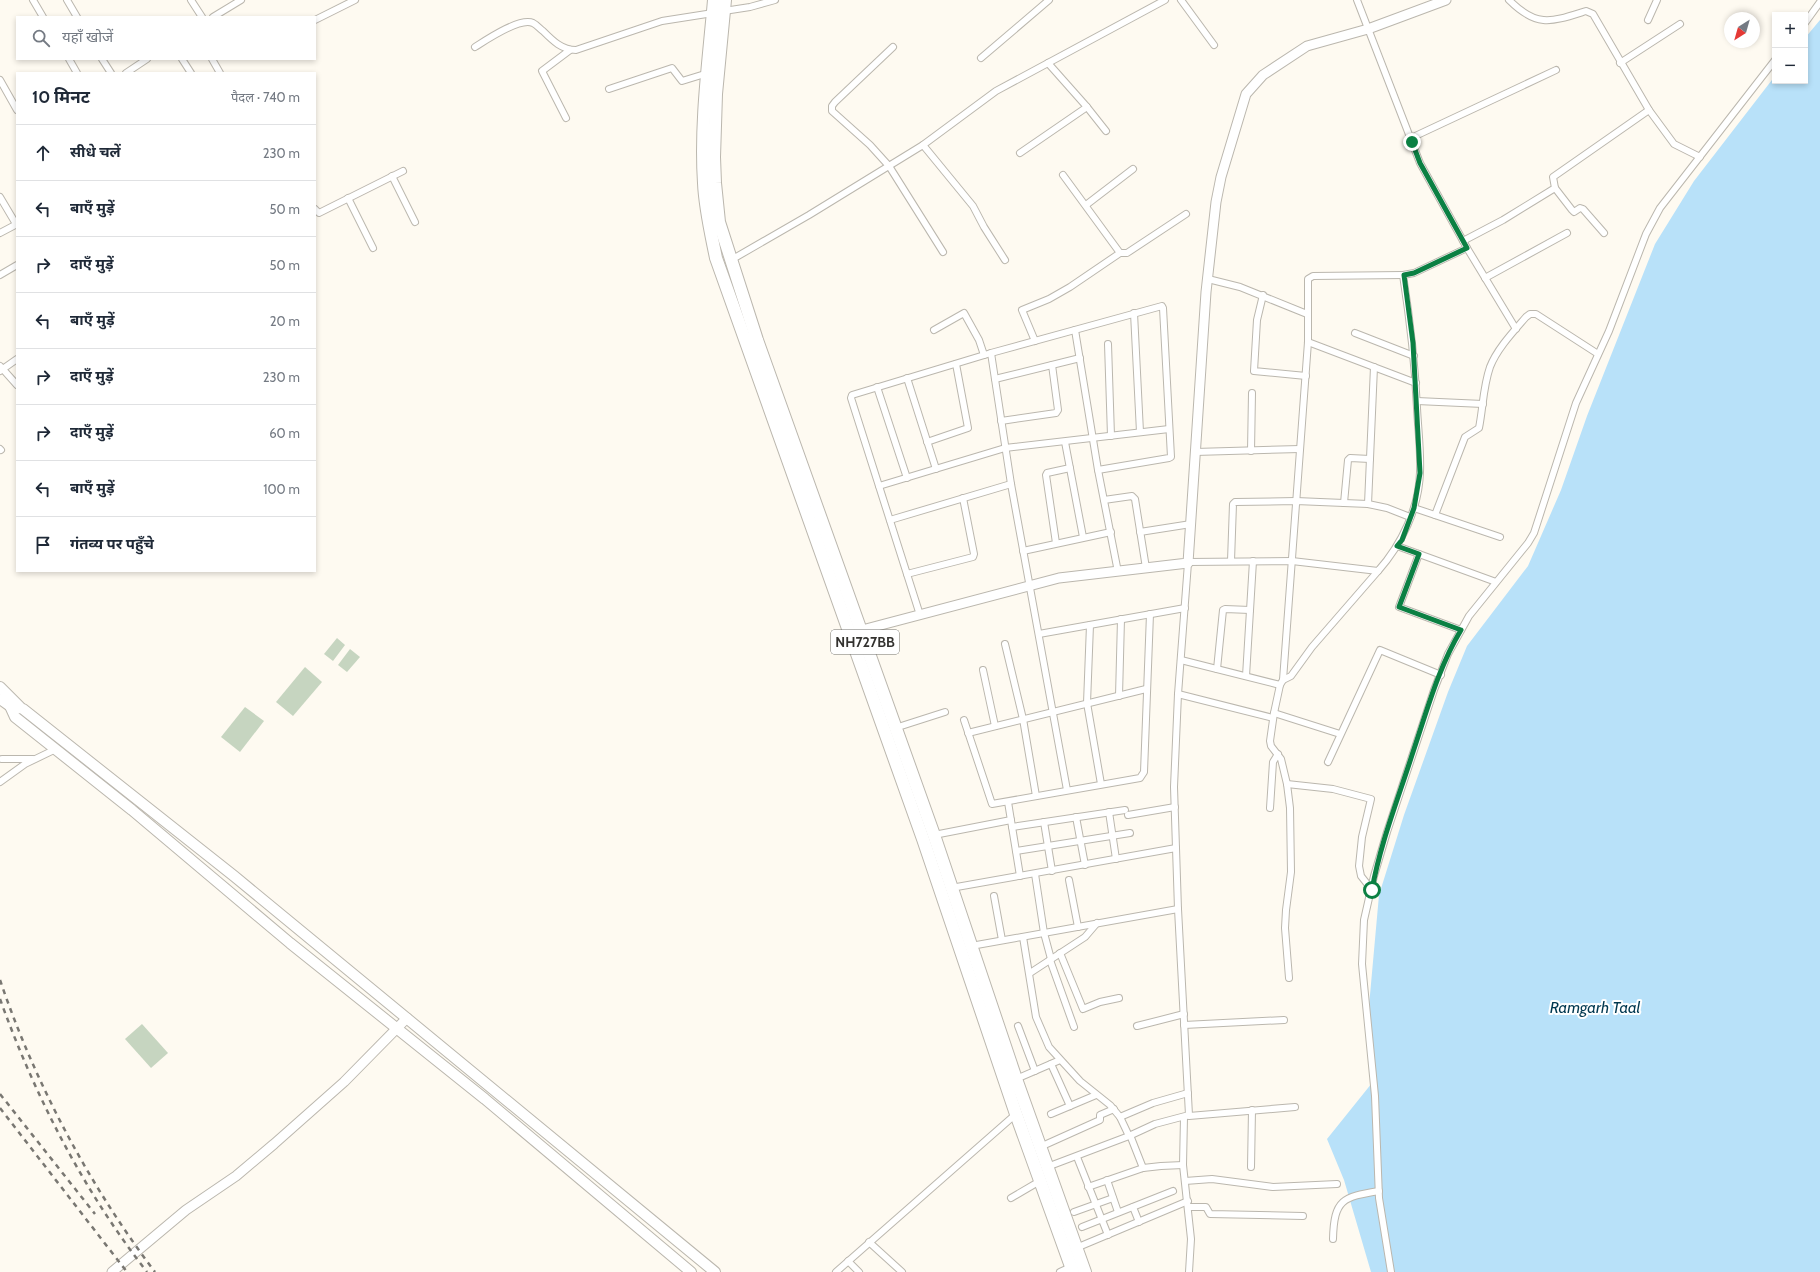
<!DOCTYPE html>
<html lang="hi">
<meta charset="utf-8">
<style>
:root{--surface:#fff;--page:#f6f6f7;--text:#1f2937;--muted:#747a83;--line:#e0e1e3}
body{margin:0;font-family:Cabin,"Noto Sans Devanagari",sans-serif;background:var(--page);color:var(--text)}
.controls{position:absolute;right:12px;top:12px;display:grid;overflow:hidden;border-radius:0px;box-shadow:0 2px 6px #0003}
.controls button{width:36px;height:36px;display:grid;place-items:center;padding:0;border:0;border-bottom:1px solid var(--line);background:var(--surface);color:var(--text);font:20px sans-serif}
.compass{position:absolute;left:1724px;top:12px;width:36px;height:36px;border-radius:50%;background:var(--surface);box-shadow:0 2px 6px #0003;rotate:217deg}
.stop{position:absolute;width:12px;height:12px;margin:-9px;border:3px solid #0b8043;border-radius:50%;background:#fff}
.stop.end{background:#0b8043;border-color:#fff;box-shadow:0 1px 4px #0008}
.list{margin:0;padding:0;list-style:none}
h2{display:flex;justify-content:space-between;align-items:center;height:52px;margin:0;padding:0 16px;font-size:17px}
h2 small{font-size:13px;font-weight:400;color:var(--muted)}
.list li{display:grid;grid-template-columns:26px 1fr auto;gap:12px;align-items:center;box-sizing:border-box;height:56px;padding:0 16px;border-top:1px solid var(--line)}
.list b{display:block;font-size:15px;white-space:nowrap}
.list em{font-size:13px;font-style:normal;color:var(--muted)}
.icon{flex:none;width:22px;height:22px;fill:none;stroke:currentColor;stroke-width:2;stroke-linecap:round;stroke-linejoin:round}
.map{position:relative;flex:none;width:1820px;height:1272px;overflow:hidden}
.search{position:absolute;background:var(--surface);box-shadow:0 2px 6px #0003;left:16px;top:16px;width:300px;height:44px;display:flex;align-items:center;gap:10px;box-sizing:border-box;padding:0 14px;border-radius:0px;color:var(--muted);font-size:15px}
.panel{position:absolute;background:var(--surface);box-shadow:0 2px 6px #0003;left:16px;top:72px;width:300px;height:500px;border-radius:0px}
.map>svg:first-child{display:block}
.green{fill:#c6d5c0}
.water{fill:#b8e1f9}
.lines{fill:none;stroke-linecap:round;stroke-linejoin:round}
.street-casing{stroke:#bbb7ae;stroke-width:8}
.secondary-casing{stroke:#bbb7ae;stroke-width:11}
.primary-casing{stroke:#bbb7ae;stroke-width:12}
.highway-casing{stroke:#bbb7ae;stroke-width:14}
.street{stroke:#fff;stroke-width:6}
.secondary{stroke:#fff;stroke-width:9}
.primary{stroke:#fff;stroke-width:10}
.highway{stroke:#fff;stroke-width:12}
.rail{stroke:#797772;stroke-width:2.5;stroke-dasharray:5 5;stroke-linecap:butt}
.route{stroke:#0b8043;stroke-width:5}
.labels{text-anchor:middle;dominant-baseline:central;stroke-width:4;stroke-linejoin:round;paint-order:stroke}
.shield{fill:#fff;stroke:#70706d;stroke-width:1}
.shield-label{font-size:14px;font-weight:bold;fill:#33322f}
.water-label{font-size:16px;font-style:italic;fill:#003850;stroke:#fff}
</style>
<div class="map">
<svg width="1820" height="1272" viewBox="0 0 1820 1272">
<rect width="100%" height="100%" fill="#fefaf1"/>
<g class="green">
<path d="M337 638 345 645 333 661 324 654Z"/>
<path d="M350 649 360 657 347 672 338 665Z"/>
<path d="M305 667 322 682 293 716 276 702Z"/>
<path d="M245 707 264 721 240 752 221 737Z"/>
<path d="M142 1024 168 1053 151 1068 125 1039Z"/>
</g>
<path class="water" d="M1820 20V1272H1371L1344 1180 1327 1139 1376 1078 1368 1017 1379 895 1404 815 1448 692 1467 646 1528 566 1561 490 1587 416 1655 244 1694 181 1775 76V81H1805V38Z"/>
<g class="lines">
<g class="street-casing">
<g id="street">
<path d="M33 0 43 17"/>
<path d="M67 0 77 17"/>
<path d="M191 0 202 17"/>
<path d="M1181 0 1214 45"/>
<path d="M1357 0 1420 163 1467 248 1516 329"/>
<path d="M1509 0C1537 28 1551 22 1586 11L1593 14 1649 110 1674 144 1700 157"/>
<path d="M724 11 750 7 775 0"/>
<path d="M213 17 241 0"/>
<path d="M315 20 355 0"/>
<path d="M1648 20 1657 0"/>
<path d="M1805 23 1820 2"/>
<path d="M475 47C486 40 520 17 533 23 537 25 540 29 543 31 553 41 562 50 576 50L662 21 713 13"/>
<path d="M893 47 835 102 832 106V111L870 145 889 166 943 252"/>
<path d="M981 58 1049 0"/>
<path d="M69 59 77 73"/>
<path d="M102 59 111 73"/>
<path d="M182 59 191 73"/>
<path d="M212 59 220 73"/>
<path d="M1048 63 1087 107 1106 131"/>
<path d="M1620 63 1680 24"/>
<path d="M126 73 147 59"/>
<path d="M0 80 17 110"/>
<path d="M609 89 672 68 682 81 708 73"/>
<path d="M566 118 542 71 570 50"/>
<path d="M1411 138 1556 70"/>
<path d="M923 145 973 206 984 227 1005 260"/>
<path d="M1020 153 1087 107"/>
<path d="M392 176 415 222"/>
<path d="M1555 188 1572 210 1574 212 1580 208 1583 209 1604 233"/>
<path d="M0 197 16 224"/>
<path d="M348 198 373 248"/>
<path d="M1086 205 1133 169"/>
<path d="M315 209 319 213 403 171"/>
<path d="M0 233 17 224"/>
<path d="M1463 241 1503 220 1555 188 1553 177 1649 110"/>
<path d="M1120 253H1127L1186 214"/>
<path d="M731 260 809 215 923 145 996 91 1165 0"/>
<path d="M0 275 17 265"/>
<path d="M1485 278 1567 233"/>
<path d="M1208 279 1240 287 1307 314"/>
<path d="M1263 295 1257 320 1254 371 1306 376"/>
<path d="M1134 313 1140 432"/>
<path d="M934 330 964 313 979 340 984 355"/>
<path d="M1075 330 1098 470 1118 572"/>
<path d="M1355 333 1414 356"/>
<path d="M1035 341 1022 310 1049 299 1070 287 1120 253 1063 175"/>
<path d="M1308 342 1416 383"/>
<path d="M1108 344 1111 436"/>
<path d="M991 353 1011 484 1067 790"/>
<path d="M0 366 17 385"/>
<path d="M0 371 17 359"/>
<path d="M907 378 936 469"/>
<path d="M995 379 1080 358"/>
<path d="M877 387 907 478"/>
<path d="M1417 401 1483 404"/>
<path d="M1001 421 1056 413 1058 410 1052 365"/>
<path d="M927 442 968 428 956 364"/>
<path d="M1065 442 1083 537"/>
<path d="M0 449 1 450"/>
<path d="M1251 451 1252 393"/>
<path d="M1195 452 1300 449"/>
<path d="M879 486 1005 448 1169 429"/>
<path d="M1104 500 1132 496 1135 499 1146 568"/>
<path d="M1344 503 1348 460 1350 458 1370 459"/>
<path d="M1368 504 1374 367"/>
<path d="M1414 508 1500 537"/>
<path d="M1435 515 1465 437 1479 428C1483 408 1483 387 1490 367 1497 349 1513 332 1526 317L1530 314H1536L1598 354"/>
<path d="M890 520 1011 484"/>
<path d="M1140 532 1191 524"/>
<path d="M1056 543 1046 475 1047 473 1070 468"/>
<path d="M1397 546 1496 582"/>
<path d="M1023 551 1111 532"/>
<path d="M1419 554 1399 607 1461 630"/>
<path d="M1231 561 1233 504 1235 502 1296 501 1368 504 1387 508 1410 517"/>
<path d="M1188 562 1292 561 1378 571C1402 544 1419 508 1420 472 1421 451 1418 429 1417 408 1415 364 1410 320 1403 275L1414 273 1467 248"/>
<path d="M907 574 973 557 974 554 963 498"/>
<path d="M920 615 851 398 852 395 991 353 1162 306 1163 308 1171 457 1169 458 1098 470"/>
<path d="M1090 625 1087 703 1101 784"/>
<path d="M1039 634 1185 608"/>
<path d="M1005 644 1023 719 1036 796"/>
<path d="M1181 660 1280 685"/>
<path d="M1217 669 1223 610 1225 609 1250 610"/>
<path d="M983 670 995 726"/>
<path d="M1246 676 1253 561"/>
<path d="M1283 680 1291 676 1312 647 1378 571"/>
<path d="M1178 694 1273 718"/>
<path d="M1119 696 1121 619"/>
<path d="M1274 713 1340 734"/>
<path d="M964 720 992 804 1140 778 1144 772 1150 614"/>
<path d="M895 728 945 712"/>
<path d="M968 733 1146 689"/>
<path d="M2 759H33"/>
<path d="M1328 762 1380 650 1441 675"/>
<path d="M0 782 25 764 56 749"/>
<path d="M1287 784 1333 789 1371 799 1362 837 1359 866 1361 876 1372 890"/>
<path d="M1008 802 1020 876"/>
<path d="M1270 808 1273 762 1278 754"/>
<path d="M1109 812 1116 859"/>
<path d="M1128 815 1175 807"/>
<path d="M1076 817 1085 865"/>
<path d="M1044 822 1052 871"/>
<path d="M1012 827 1125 810"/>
<path d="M934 835 1011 820"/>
<path d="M1016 851 1130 833"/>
<path d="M1035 874 1044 933 1051 959"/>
<path d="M1069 880 1078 927"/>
<path d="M951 888 1176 848"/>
<path d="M994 896 1002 940"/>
<path d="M1023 937 1036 1017 1049 1047 1080 1081 1110 1105 1120 1117 1129 1136"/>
<path d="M971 946 1178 909"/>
<path d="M1060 953 1083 1009 1100 1002 1119 998"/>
<path d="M1050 960 1074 1027"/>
<path d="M1030 973 1085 937 1097 923"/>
<path d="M1289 978 1285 928 1286 910 1291 872 1290 808 1287 784 1281 759 1271 746 1270 741 1274 713 1280 685 1283 680 1308 342V279L1313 276 1403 275"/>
<path d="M1184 1025 1284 1020"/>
<path d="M1018 1026 1035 1071"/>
<path d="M1137 1026 1184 1014"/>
<path d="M1051 1064 1070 1106"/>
<path d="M1016 1079 1060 1060"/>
<path d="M1051 1114 1096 1095"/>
<path d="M1189 1116 1295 1107"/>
<path d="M1120 1117 1153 1103 1188 1093"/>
<path d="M1184 1117 1183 1165 1191 1239 1189 1272"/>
<path d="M1130 1135 1143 1168"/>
<path d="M1040 1147 1100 1120V1115L1114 1109"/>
<path d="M1077 1157 1108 1235"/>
<path d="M1047 1167 1129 1136 1155 1124 1189 1115 1178 909 1174 787 1178 694 1188 563"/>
<path d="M1251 1167 1252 1110"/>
<path d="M1107 1180 1118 1212"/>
<path d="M1185 1181 1212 1179 1273 1187 1337 1184"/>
<path d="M1088 1187 1143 1168 1161 1166 1183 1165"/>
<path d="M1011 1198 1040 1181"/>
<path d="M1133 1207 1139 1222"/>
<path d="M1188 1207H1206L1210 1214 1303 1216"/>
<path d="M1074 1212 1113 1198"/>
<path d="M1082 1227 1173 1191"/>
<path d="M1333 1239C1334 1199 1343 1197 1379 1191"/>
<path d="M869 1242 902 1272"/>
<path d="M1076 1248 1188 1201"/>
<path d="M848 1261 859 1272"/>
<path d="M836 1272 1016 1114"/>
<path d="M1060 1272 1073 1266"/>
<path d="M1391 1272 1379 1198 1375 1096 1362 964 1364 920 1374 876 1387 832 1434 690 1448 654 1469 616 1528 543 1534 533 1576 403 1609 331 1646 234 1660 208 1775 60"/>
</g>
</g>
<g class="secondary-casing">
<g id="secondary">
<path d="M862 630 1059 578 1188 563 1206 292 1216 202 1221 177 1246 94 1263 75 1307 46 1368 29 1446 0"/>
<path d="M112 1272 186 1210 236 1176 274 1144 344 1082 407 1018"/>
</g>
</g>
<g class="primary-casing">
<g id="primary">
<path d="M0 687 20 707"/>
<path d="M0 699 10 706 15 717 132 810 290 943 485 1099 691 1272"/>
<path d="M10 706 23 709 234 876 715 1272"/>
</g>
</g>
<g class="highway-casing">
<g id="highway">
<path d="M714 0C709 59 700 123 704 183 705 208 711 233 716 258L923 839 1016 1114 1073 1272"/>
<path d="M725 0 716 94 714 157 715 183 719 222 757 340 934 835 1016 1079 1085 1272"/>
</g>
</g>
<use href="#street" class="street"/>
<use href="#secondary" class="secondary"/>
<use href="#primary" class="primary"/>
<use href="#highway" class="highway"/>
<g class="rail">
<path d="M0 980C35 1083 89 1185 155 1272"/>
<path d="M0 999C35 1096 83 1190 147 1272"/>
<path d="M0 1094 95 1214"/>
<path d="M0 1108 127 1272"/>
</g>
</g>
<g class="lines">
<path class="route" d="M1372 890C1380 844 1398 799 1412 755 1426 714 1438 668 1461 630L1399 607 1419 554 1397 546 1402 540 1414 508 1420 473 1413 343 1404 275 1414 273 1467 248 1420 163 1412 142"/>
</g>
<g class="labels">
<rect class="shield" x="831" y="630" width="68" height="24" rx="3"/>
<g class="shield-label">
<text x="865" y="642">NH727BB</text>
</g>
<g class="water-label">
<text x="1595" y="1007">Ramgarh Taal</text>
</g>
</g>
</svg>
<div class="controls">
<button>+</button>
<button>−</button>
</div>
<svg class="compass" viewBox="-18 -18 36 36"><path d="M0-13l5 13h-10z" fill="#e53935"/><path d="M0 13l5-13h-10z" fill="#747a83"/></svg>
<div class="stop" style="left:1372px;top:890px"></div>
<div class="stop end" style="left:1412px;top:142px"></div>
<div class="search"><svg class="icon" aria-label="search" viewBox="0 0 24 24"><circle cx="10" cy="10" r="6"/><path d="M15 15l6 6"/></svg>यहाँ खोजें</div>
<section class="panel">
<h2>10 मिनट<small>पैदल · 740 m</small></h2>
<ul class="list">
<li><svg class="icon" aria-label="ahead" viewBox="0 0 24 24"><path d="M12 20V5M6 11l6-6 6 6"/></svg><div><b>सीधे चलें</b></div><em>230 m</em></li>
<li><svg class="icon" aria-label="left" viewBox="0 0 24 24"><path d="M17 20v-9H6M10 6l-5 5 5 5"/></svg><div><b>बाएँ मुड़ें</b></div><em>50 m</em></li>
<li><svg class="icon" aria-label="right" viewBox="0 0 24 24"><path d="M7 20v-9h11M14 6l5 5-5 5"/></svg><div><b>दाएँ मुड़ें</b></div><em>50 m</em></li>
<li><svg class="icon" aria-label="left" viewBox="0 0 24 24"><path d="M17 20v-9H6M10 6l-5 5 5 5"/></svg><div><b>बाएँ मुड़ें</b></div><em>20 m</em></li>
<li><svg class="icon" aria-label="right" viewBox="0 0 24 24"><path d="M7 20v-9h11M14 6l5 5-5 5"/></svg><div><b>दाएँ मुड़ें</b></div><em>230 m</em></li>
<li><svg class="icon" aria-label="right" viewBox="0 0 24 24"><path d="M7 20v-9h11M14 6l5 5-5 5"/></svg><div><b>दाएँ मुड़ें</b></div><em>60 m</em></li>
<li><svg class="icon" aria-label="left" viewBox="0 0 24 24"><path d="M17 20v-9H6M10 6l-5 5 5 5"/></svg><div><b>बाएँ मुड़ें</b></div><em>100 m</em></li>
<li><svg class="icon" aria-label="arrive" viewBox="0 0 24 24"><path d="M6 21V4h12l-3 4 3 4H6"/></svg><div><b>गंतव्य पर पहुँचे</b></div></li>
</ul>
</section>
</div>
